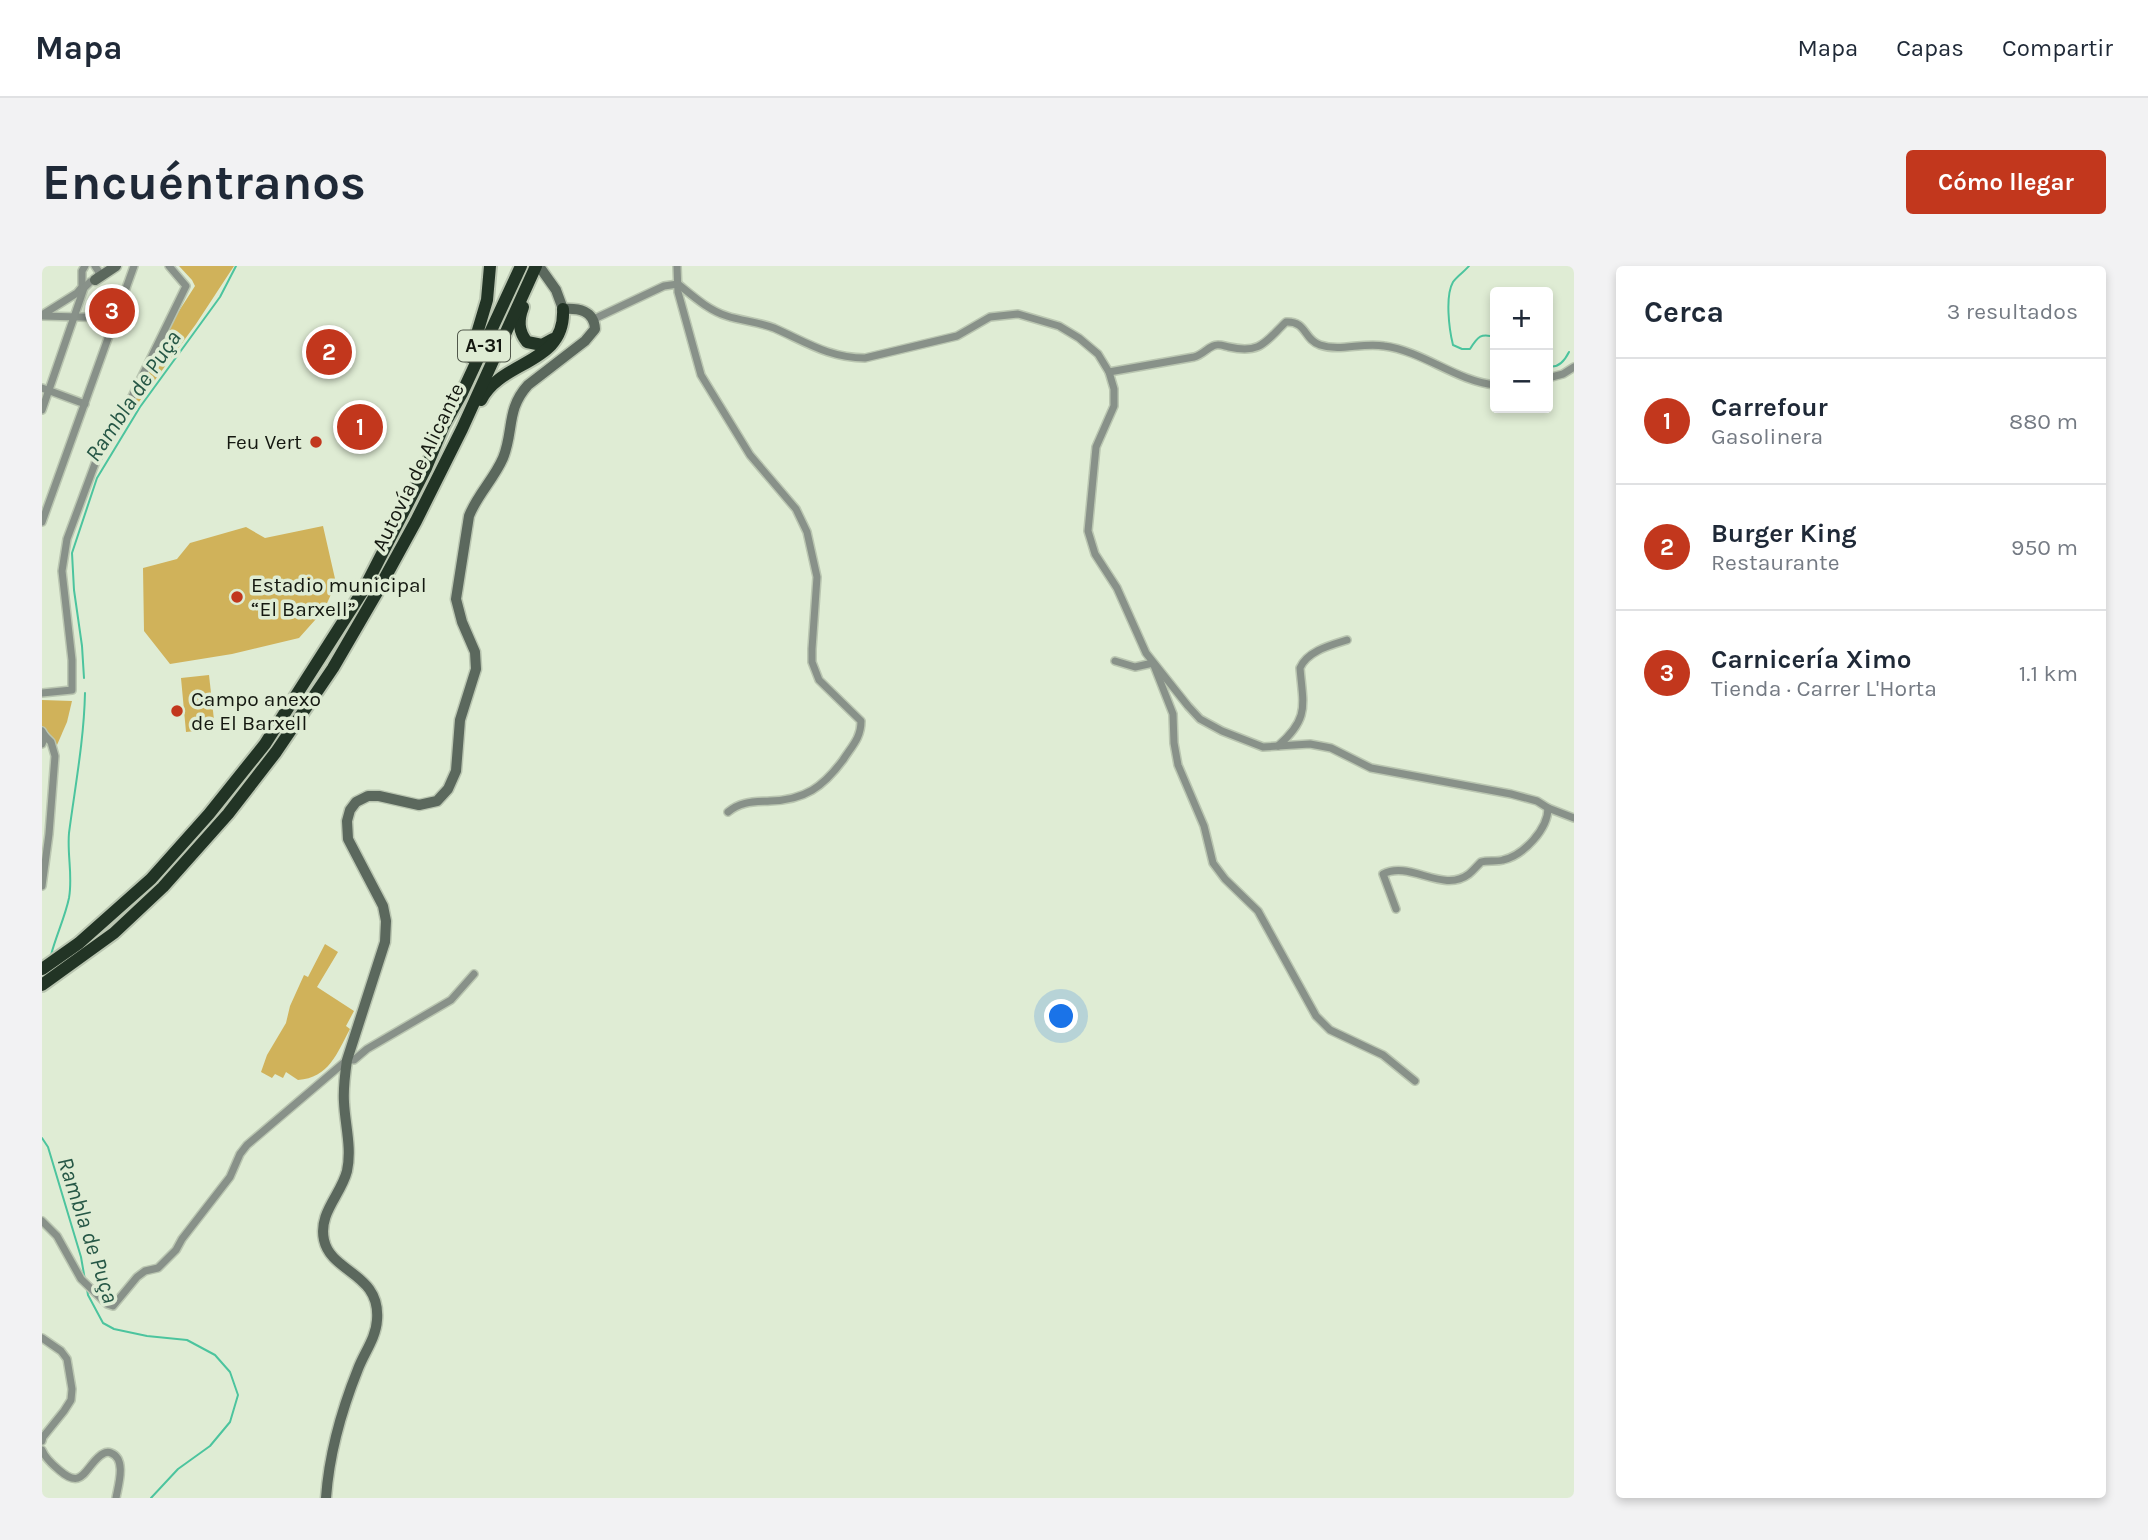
<!DOCTYPE html>
<html lang="es">
<meta charset="utf-8">
<style>
:root{--surface:#fff;--page:#f2f2f3;--text:#1f2937;--muted:#747a83;--line:#e0e1e3;--accent:#c2371d}
body{margin:0;font-family:Karla,sans-serif;background:var(--page);color:var(--text)}
.controls{position:absolute;right:21px;top:21px;display:grid;overflow:hidden;border-radius:7px;box-shadow:0 4px 10px #0003}
.controls button{width:63px;height:63px;display:grid;place-items:center;padding:0;border:0;border-bottom:2px solid var(--line);background:var(--surface);color:var(--text);font:35px sans-serif}
.you{position:absolute;left:1020px;top:751px;width:24px;height:24px;margin:-18px;border:5px solid #fff;border-radius:50%;background:#1a73e8;box-shadow:0 0 0 10px #1a73e833}
.badge{display:grid;place-items:center;width:46px;height:46px;border-radius:50%;background:var(--accent);color:#fff;font-size:23px;font-weight:700}
.pin{position:absolute;translate:-50% -50%;border:4px solid #fff;box-shadow:0 2px 7px #0006}
.list{margin:0;padding:0;list-style:none}
h2{display:flex;justify-content:space-between;align-items:center;height:91px;margin:0;padding:0 28px;font-size:30px}
h2 small{font-size:23px;font-weight:400;color:var(--muted)}
.list li{display:grid;grid-template-columns:46px 1fr auto;gap:21px;align-items:center;box-sizing:border-box;height:126px;padding:0 28px;border-top:2px solid var(--line)}
.list b{display:block;font-size:26px;white-space:nowrap}
.list p{margin:0;font-size:23px;white-space:nowrap;color:var(--muted)}
.list em{font-size:23px;font-style:normal;color:var(--muted)}
.map{position:relative;flex:none;width:1532px;height:1232px;overflow:hidden;border-radius:7px}
header{display:flex;align-items:center;gap:42px;box-sizing:border-box;height:98px;padding:0 35px;background:var(--surface);border-bottom:2px solid var(--line)}
header strong{font-size:33px}
nav{display:flex;gap:38px;margin-inline-start:auto;font-size:24px}
.intro{display:flex;align-items:center;justify-content:space-between;box-sizing:border-box;height:168px;padding:0 42px}
h1{margin:0;font-size:49px}
.button{padding:18px 32px;border-radius:7px;background:var(--accent);color:#fff;font-size:24px;font-weight:700}
main{display:flex;gap:42px;padding:0 42px}
aside{flex:1;background:var(--surface);border-radius:7px;box-shadow:0 4px 10px #0003}
.map>svg:first-child{display:block}
.green{fill:#d0b25a}
.lines{fill:none;stroke-linecap:round;stroke-linejoin:round}
.stream{stroke:#4cc49e;stroke-width:2}
.street-casing{stroke:#bac6b1;stroke-width:10}
.secondary-casing{stroke:#bac6b1;stroke-width:13}
.highway-casing{stroke:#bac6b1;stroke-width:16}
.street{stroke:#889189;stroke-width:7}
.secondary{stroke:#5b685d;stroke-width:10}
.highway{stroke:#223425;stroke-width:12}
.poi-dot{fill:#c2371d;stroke:#dfecd4;stroke-width:2.5}
.labels{text-anchor:middle;dominant-baseline:central;stroke-width:7;stroke-linejoin:round;paint-order:stroke}
.shield{fill:#dfecd4;stroke:#51584b;stroke-width:2}
.shield-label{font-size:19px;font-weight:bold;fill:#141810}
.poi-label{font-size:21px;fill:#141810;stroke:#dfecd4;text-anchor:start}
.street-label{font-size:21px;fill:#141810;stroke:#dfecd4}
.water-label{font-size:23px;font-style:italic;fill:#265746;stroke:#dfecd4}
</style>
<header>
<strong>Mapa</strong>
<nav><a>Mapa</a><a>Capas</a><a>Compartir</a></nav>
</header>
<div class="intro"><h1>Encuéntranos</h1><a class="button">Cómo llegar</a></div>
<main>
<div class="map">
<svg width="1532" height="1232" viewBox="0 0 1532 1232">
<rect width="100%" height="100%" fill="#dfecd4"/>
<g class="green">
<path d="M137 0H192L154 58 91 144 87 142 126 62 153 20 150 14Z"/>
<path d="M281 260 294 317 282 344 257 372 190 388 128 398 102 365 101 302 135 293 148 277 204 261 223 272Z"/>
<path d="M167 409 173 463 144 466 139 412Z"/>
<path d="M0 434 30 435 25 456 15 479 0 460Z"/>
<path d="M283 678 296 686 275 721 312 745 304 760 308 763C295 787 287 812 256 814L244 806 241 812 233 808 230 812 219 806 225 789 244 757 248 740 262 709 266 711Z"/>
</g>
<g class="lines">
<g class="stream">
<path d="M1427 0C1423 5 1415 10 1411 16 1403 30 1407 63 1411 79L1420 83H1428C1436 70 1439 67 1453 71"/>
<path d="M1506 100C1517 103 1523 94 1527 86"/>
<path d="M42 412 40 380 32 324 30 287 55 212 98 141 178 31 194 0"/>
<path d="M9 689C14 670 23 651 27 632 31 610 25 589 27 567 33 521 42 474 43 427"/>
<path d="M0 872 6 881 39 991 43 1014"/>
<path d="M45 1023 46 1029 61 1057 72 1063 105 1070 145 1074 173 1089 188 1106 196 1129 188 1156 168 1180 136 1203 109 1232"/>
</g>
<g class="street-casing">
<g id="street">
<path d="M53 0 57 6 55 12"/>
<path d="M635 0 636 26 659 109 708 189 754 243 765 266 775 311 770 383V396L777 414 819 455C819 472 810 480 801 494 781 521 763 534 728 535 712 536 699 535 686 546"/>
<path d="M0 49 35 27 40 21V5L43 0"/>
<path d="M0 50 74 52"/>
<path d="M552 53 622 20 636 18C651 30 666 44 685 50 700 55 717 56 732 62 764 76 787 92 823 92L915 70 948 51 976 48 1017 60 1037 72 1056 88 1067 106 1072 123V140L1054 181 1046 265 1053 288 1075 322 1104 387 1146 440 1158 453 1180 465 1221 481 1268 478 1289 482 1329 502 1469 528 1495 535 1506 542 1532 552"/>
<path d="M1067 106 1152 91C1160 89 1164 83 1171 80 1176 77 1182 80 1187 81 1219 88 1223 76 1244 56 1265 55 1261 73 1278 79 1299 86 1320 76 1342 80 1381 85 1414 115 1453 119"/>
<path d="M1506 112 1521 108 1532 101"/>
<path d="M0 122 43 138"/>
<path d="M0 144 42 22 48 16"/>
<path d="M0 256 92 0"/>
<path d="M1073 395 1093 401 1111 397 1131 448 1132 477 1136 499 1162 560 1171 597 1183 613 1216 645 1274 750 1288 764 1341 789 1373 815"/>
<path d="M0 427 30 424V394L20 305 25 273 54 195 83 145 144 20 127 0"/>
<path d="M0 465 3 470 0 478"/>
<path d="M1236 480C1268 452 1261 439 1258 402 1265 385 1289 379 1305 374"/>
<path d="M0 620 7 568 13 490 9 476 3 470"/>
<path d="M1354 643 1341 608C1368 594 1401 628 1427 608 1431 605 1435 600 1439 596 1446 594 1454 596 1461 594 1482 589 1506 563 1506 542"/>
<path d="M0 955 15 970 39 1013 65 1038 71 1040 95 1011 103 1005 116 1002 134 984 140 973 188 911 198 888 205 879 305 794H312L325 783 409 734 432 708"/>
<path d="M0 1072 19 1085 25 1093 30 1123 29 1134 22 1145 1 1171 0 1175"/>
<path d="M0 1184C3 1192 11 1199 17 1204 41 1225 42 1202 59 1189 62 1187 65 1185 69 1187 85 1193 76 1220 74 1232"/>
</g>
</g>
<g class="secondary-casing">
<g id="secondary">
<path d="M53 14 74 0"/>
<path d="M284 1232C287 1189 300 1143 316 1103 322 1087 334 1072 335 1054 339 1007 289 1007 282 974 276 947 299 929 305 905 310 882 303 859 302 836 301 822 303 808 305 794L343 676 344 655 341 640 306 573 305 555 308 544 314 536 326 530H337L377 539 395 535 406 523 414 505 418 454 434 403 433 386 420 356 414 333 427 250C435 229 452 213 461 192 472 165 464 143 486 119L543 75 553 63C552 44 536 42 521 43L514 24 497 0"/>
</g>
</g>
<g class="highway-casing">
<g id="highway">
<path d="M481 41C476 54 476 65 485 76L500 79 511 73"/>
<path d="M428 91 445 34 448 0"/>
<path d="M439 134C460 93 524 99 521 43"/>
<path d="M0 703 37 677 109 613 167 548 223 478 322 323 384 202 402 159 420 127 479 0"/>
<path d="M0 719 72 667 121 621 186 548 234 486 291 402 334 328 374 255 420 163 494 0"/>
</g>
</g>
<use href="#street" class="street"/>
<use href="#secondary" class="secondary"/>
<use href="#highway" class="highway"/>
</g>
<g class="poi-dot">
<circle cx="274" cy="176" r="7"/>
<circle cx="195" cy="331" r="7"/>
<circle cx="135" cy="445" r="7"/>
</g>
<g class="labels">
<rect class="shield" x="416" y="64.5" width="52" height="31" rx="5"/>
<g class="shield-label">
<text x="442" y="80">A-31</text>
</g>
<g class="poi-label">
<text x="260" y="176" text-anchor="end">Feu Vert</text>
<text x="209" y="319">Estadio municipal<tspan x="209" dy="24">“El Barxell”</tspan></text>
<text x="149" y="433">Campo anexo<tspan x="149" dy="24">de El Barxell</tspan></text>
</g>
<g class="street-label">
<text transform="translate(376 201) rotate(-64)">Autovía de Alicante</text>
</g>
<g class="water-label">
<text transform="translate(91 130) rotate(-56)">Rambla de Puça</text>
<text transform="translate(46 964) rotate(72)">Rambla de Puça</text>
</g>
</g>
</svg>
<div class="controls">
<button>+</button>
<button>−</button>
</div>
<div class="you"></div>
<div class="pin badge" style="left:318px;top:161px">1</div>
<div class="pin badge" style="left:287px;top:86px">2</div>
<div class="pin badge" style="left:70px;top:45px">3</div>
</div>
<aside>
<h2>Cerca<small>3 resultados</small></h2>
<ul class="list">
<li><span class="badge">1</span><div><b>Carrefour</b><p>Gasolinera</p></div><em>880 m</em></li>
<li><span class="badge">2</span><div><b>Burger King</b><p>Restaurante</p></div><em>950 m</em></li>
<li><span class="badge">3</span><div><b>Carnicería Ximo</b><p>Tienda · Carrer L'Horta</p></div><em>1.1 km</em></li>
</ul>
</aside>
</main>
